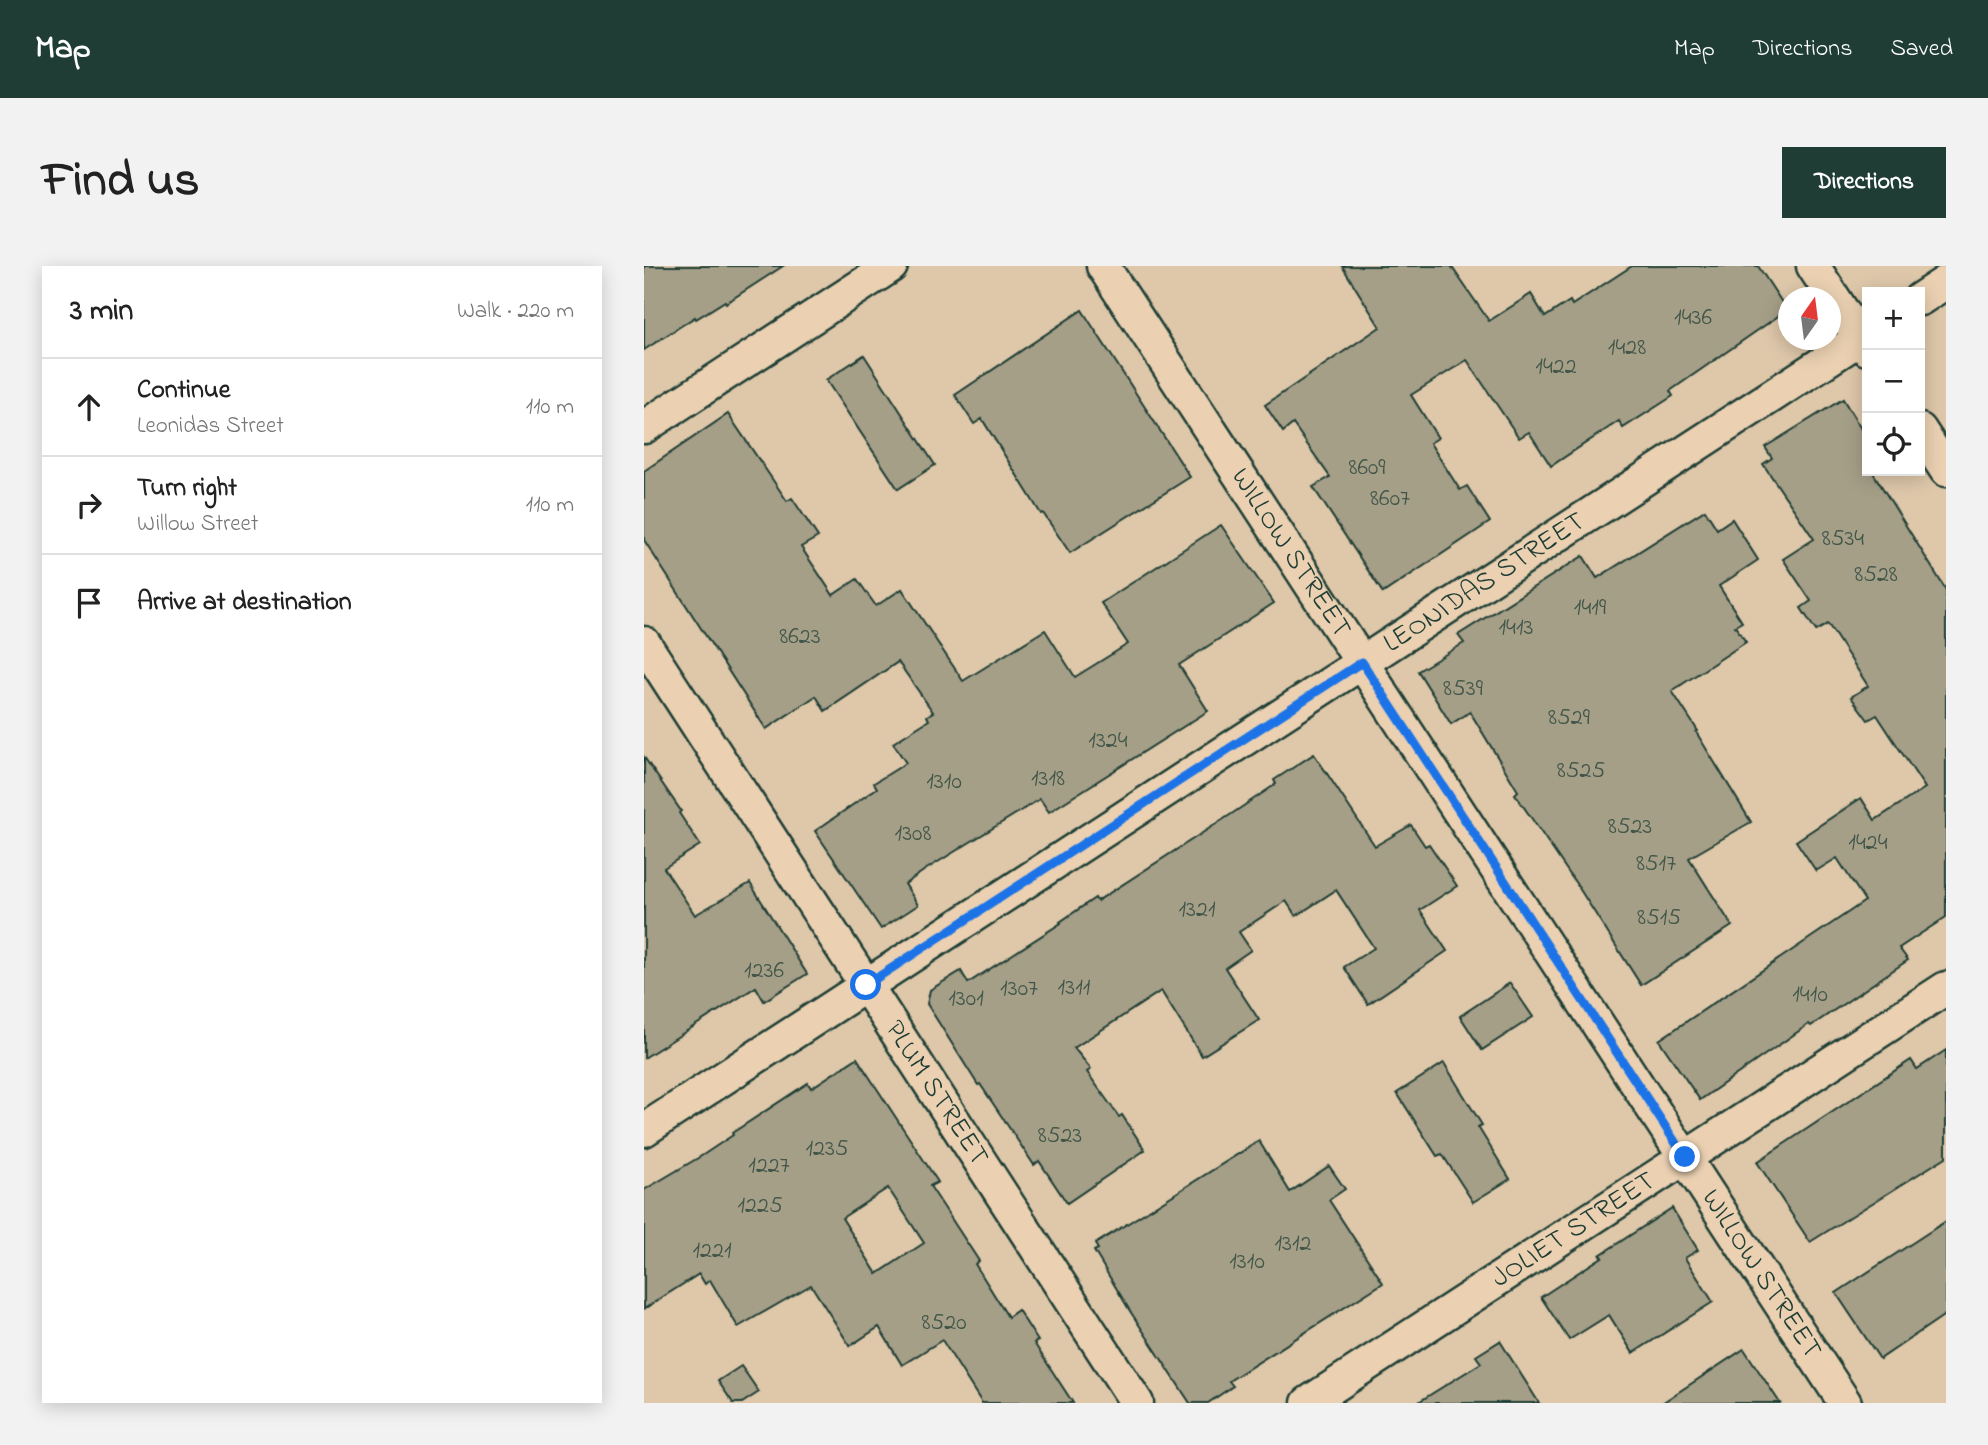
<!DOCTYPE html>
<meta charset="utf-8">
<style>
:root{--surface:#fff;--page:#f2f2f2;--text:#222;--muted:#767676;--line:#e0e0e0;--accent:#1f3d34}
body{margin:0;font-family:"Indie Flower",sans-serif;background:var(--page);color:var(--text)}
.controls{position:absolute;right:21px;top:21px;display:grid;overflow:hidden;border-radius:0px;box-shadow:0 4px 18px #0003}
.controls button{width:63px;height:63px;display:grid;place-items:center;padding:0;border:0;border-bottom:2px solid var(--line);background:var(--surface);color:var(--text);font:35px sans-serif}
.compass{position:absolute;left:1134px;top:21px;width:63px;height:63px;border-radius:50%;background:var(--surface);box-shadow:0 4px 18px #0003;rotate:14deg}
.stop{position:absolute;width:21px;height:21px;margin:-16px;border:5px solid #1a73e8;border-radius:50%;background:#fff}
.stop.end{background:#1a73e8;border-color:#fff;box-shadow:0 2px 7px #0008}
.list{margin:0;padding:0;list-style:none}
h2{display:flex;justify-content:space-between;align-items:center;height:91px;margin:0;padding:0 28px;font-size:30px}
h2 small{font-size:23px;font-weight:400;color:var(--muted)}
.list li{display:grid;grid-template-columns:46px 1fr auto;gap:21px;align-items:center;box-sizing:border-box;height:98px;padding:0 28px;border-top:2px solid var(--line)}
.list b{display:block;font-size:26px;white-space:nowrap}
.list p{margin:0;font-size:23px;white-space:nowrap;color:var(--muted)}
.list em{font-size:23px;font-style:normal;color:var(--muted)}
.icon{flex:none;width:38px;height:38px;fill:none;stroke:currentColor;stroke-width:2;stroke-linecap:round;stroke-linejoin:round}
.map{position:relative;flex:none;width:1302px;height:1137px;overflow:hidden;border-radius:0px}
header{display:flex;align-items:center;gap:42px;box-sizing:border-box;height:98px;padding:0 35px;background:var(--accent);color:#fff}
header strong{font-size:33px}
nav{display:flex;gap:38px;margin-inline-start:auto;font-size:24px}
.intro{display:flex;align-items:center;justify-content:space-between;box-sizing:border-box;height:168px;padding:0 42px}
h1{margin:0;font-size:49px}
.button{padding:18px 32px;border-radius:0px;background:var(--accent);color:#fff;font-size:24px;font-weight:700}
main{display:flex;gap:42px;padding:0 42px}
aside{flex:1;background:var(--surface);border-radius:0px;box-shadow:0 4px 18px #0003}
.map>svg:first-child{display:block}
.building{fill:#a69f88;stroke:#1f3d34;stroke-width:2;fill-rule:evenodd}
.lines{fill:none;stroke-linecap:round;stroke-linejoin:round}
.street-casing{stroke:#1f3d34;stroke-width:37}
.street{stroke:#ebd1b2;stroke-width:32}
.route{stroke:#1a73e8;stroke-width:9}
.labels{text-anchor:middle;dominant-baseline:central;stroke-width:5;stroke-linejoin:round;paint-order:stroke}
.number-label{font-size:24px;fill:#415649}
.street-label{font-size:28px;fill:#1f3d34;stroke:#ebd1b2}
</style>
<header>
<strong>Map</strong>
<nav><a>Map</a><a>Directions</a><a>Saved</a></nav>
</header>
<div class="intro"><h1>Find us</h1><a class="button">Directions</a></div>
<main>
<aside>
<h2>3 min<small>Walk · 220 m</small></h2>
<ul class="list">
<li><svg class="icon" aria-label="ahead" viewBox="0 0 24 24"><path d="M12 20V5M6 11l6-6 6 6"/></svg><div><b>Continue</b><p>Leonidas Street</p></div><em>110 m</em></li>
<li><svg class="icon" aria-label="right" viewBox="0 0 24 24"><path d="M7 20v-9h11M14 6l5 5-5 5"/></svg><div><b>Turn right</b><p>Willow Street</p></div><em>110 m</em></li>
<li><svg class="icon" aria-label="arrive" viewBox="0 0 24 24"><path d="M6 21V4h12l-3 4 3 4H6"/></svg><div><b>Arrive at destination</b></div></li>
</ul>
</aside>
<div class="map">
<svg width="1302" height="1137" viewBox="0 0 1302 1137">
<rect width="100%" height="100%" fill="#dfc8aa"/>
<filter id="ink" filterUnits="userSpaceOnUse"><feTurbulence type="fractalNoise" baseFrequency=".0143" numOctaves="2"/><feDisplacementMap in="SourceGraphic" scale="14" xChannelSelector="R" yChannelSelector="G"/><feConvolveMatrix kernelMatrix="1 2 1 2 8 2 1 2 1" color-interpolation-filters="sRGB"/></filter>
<g filter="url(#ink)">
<g class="building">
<path d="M0 0H139L82 37 81 35 52 53 51 51 0 84Z"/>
<path d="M698 0H807L845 55 887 28 901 51 926 35 928 39 988 0H1114L1143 44 1026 125 1029 130 979 162 975 155 907 200 885 166 875 172 823 94 767 129 794 172 786 177 816 224 823 220 846 256 739 327 669 221 686 211 649 158 639 166 621 139 736 61Z"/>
<path d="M438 44 546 211 426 287 399 247 397 248 338 153 330 158 311 129Z"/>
<path d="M220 89 291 199 254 223 182 114Z"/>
<path d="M1199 133 1223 173V205H1228L1302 324V651L1255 682 1264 694 1167 760 1165 758 1056 834 1015 774 1221 635 1193 592 1172 605 1152 575 1217 532 1231 554 1281 522 1233 449 1224 454 1207 431 1224 420 1184 358 1172 365 1157 342 1167 335 1139 293 1170 273 1119 198 1128 192 1121 181Z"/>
<path d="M84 148 143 235 148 232 174 271 157 281 189 329 213 313 232 340 258 323 319 415 401 364 431 411 484 378 457 337 577 259 630 337 535 399 564 445 405 546 396 533 281 604 261 618 274 639 237 663 171 565 233 522 230 517 262 497 249 477 285 454 283 450 289 446 254 396 181 445 172 430 122 463 0 274V205Z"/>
<path d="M1061 244 1073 263 1088 253 1114 294 1075 320 1098 356 1091 360 1102 376 1028 425 1054 465 1052 466 1107 556 1045 592 1088 660 997 719 935 622 871 528 874 525 826 446 807 458 774 405 820 377 814 369 939 290 953 312Z"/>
<path d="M670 488 731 580 767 559 781 580 785 578 813 620 776 644 803 685 724 738 700 701 730 682 692 624 652 650 642 635 595 666 607 684 581 702 615 754 558 790 517 725 430 782 447 803 443 806 475 851 478 849 501 884 423 937 395 895 390 899 336 818 334 819 283 738 286 724 317 705 324 717 417 657 416 656 451 632 453 635 586 549 632 518 630 514Z"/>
<path d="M0 491 37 545 35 547 56 579 20 602 51 649 106 617 163 708 120 735 112 721 0 792Z"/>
<path d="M866 717 889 751 838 784 816 750Z"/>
<path d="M1302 784V891L1166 976 1113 896 1267 794 1273 803Z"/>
<path d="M213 792 294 916 286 920 335 995 331 998 364 1051 374 1044 394 1075 390 1077 429 1137H338L298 1074 258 1099 235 1061 206 1080 167 1019 94 1061 66 1014 61 1018 55 1008 0 1043V924L59 889 89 869 88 867 164 817 167 822ZM244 922 280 977 233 1008 198 952Z"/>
<path d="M800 797 838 859 834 861 866 913 829 936 798 888 793 890 753 827Z"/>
<path d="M615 875 646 926 685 900 701 923 685 934 739 1017 585 1115 589 1120 564 1137H546L486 1045 450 985 454 983 451 978Z"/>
<path d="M1028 942 1054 984 1041 992 1069 1036 989 1087 965 1049 925 1074 897 1031 958 991 956 989Z"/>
<path d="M1302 955V1048L1236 1093 1192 1027Z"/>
<path d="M856 1075 895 1137H773L837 1097 832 1090Z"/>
<path d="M1100 1083 1136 1137H1018Z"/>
<path d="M97 1100 115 1126 98 1137H89L74 1115Z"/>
</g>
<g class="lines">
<g class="street-casing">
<g id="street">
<path id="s1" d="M459 0 1201 1137"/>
<path d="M1169 0 1223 83"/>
<path d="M1276 33 1302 16"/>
<path d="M0 161 247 0"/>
<path d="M1276 164 1302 204"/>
<path id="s2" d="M0 377 493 1137"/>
<path id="s3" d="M0 864 1223 68"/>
<path id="s4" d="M664 1137 1302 722"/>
</g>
</g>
<use href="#street" class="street"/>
</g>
</g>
<g class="lines" filter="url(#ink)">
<path class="route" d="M222 719 718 396 1041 891"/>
</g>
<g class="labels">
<g class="number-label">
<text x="1049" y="52">1436</text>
<text x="983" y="82">1428</text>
<text x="912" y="101">1422</text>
<text x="723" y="202">8609</text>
<text x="746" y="233">8607</text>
<text x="1199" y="273">8534</text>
<text x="1232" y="309">8528</text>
<text x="946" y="342">1419</text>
<text x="872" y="362">1413</text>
<text x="156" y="371">8623</text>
<text x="819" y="423">8539</text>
<text x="925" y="452">8529</text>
<text x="464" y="475">1324</text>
<text x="937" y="505">8525</text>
<text x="404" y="513">1318</text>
<text x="300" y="516">1310</text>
<text x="986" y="561">8523</text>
<text x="269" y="568">1308</text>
<text x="1224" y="577">1424</text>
<text x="1012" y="598">8517</text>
<text x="553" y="644">1321</text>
<text x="1015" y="652">8515</text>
<text x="120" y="705">1236</text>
<text x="430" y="722">1311</text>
<text x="375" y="723">1307</text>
<text x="1166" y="729">1410</text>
<text x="322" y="733">1301</text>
<text x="416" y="870">8523</text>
<text x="183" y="883">1235</text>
<text x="125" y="900">1227</text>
<text x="116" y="940">1225</text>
<text x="649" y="978">1312</text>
<text x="68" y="985">1221</text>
<text x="603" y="996">1310</text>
<text x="300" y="1057">8520</text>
</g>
<g class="street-label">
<text stroke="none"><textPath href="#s1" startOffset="343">WILLOW STREET</textPath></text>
<text stroke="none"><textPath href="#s3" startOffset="1003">LEONIDAS STREET</textPath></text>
<text stroke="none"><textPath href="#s2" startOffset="537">PLUM STREET</textPath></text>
<text stroke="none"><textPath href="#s4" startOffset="317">JOLIET STREET</textPath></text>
<text stroke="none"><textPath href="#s1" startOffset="1204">WILLOW STREET</textPath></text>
</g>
</g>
</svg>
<div class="controls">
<button>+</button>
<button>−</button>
<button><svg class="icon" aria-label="locate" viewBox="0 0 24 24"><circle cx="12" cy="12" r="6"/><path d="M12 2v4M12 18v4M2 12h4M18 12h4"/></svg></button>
</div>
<svg class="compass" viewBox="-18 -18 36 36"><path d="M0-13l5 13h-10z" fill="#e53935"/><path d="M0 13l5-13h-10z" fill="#767676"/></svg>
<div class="stop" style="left:222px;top:719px"></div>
<div class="stop end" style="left:1041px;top:891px"></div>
</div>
</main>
